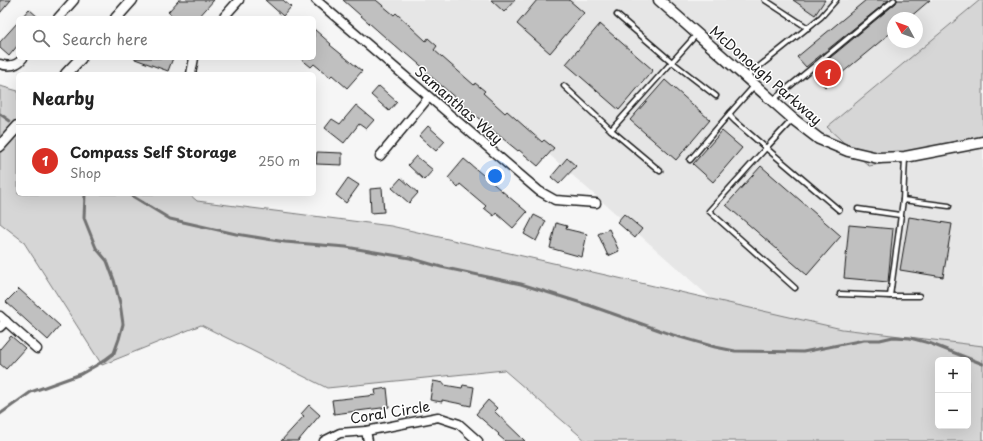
<!DOCTYPE html>
<meta charset="utf-8">
<style>
:root{--surface:#fff;--page:#f2f2f2;--text:#222;--muted:#767676;--line:#e0e0e0;--accent:#d93025}
body{margin:0;font-family:"Playpen Sans",sans-serif;background:var(--page);color:var(--text)}
.controls{position:absolute;right:12px;bottom:12px;display:grid;overflow:hidden;border-radius:6px;box-shadow:0 4px 16px #0002}
.controls button{width:36px;height:36px;display:grid;place-items:center;padding:0;border:0;border-bottom:1px solid var(--line);background:var(--surface);color:var(--text);font:20px sans-serif}
.compass{position:absolute;left:887px;top:12px;width:36px;height:36px;border-radius:50%;background:var(--surface);box-shadow:0 4px 16px #0002;rotate:311deg}
.you{position:absolute;left:495px;top:176px;width:14px;height:14px;margin:-10px;border:3px solid #fff;border-radius:50%;background:#1a73e8;box-shadow:0 0 0 6px #1a73e833}
.badge{display:grid;place-items:center;width:26px;height:26px;border-radius:50%;background:var(--accent);color:#fff;font-size:13px;font-weight:700}
.pin{position:absolute;translate:-50% -50%;border:2px solid #fff;box-shadow:0 1px 4px #0006}
.list{margin:0;padding:0;list-style:none}
h2{display:flex;justify-content:space-between;align-items:center;height:52px;margin:0;padding:0 16px;font-size:17px}
h2 small{font-size:13px;font-weight:400;color:var(--muted)}
.list li{display:grid;grid-template-columns:26px 1fr auto;gap:12px;align-items:center;box-sizing:border-box;height:72px;padding:0 16px;border-top:1px solid var(--line)}
.list b{display:block;font-size:15px;white-space:nowrap}
.list p{margin:0;font-size:13px;white-space:nowrap;color:var(--muted)}
.list em{font-size:13px;font-style:normal;color:var(--muted)}
.icon{flex:none;width:22px;height:22px;fill:none;stroke:currentColor;stroke-width:2;stroke-linecap:round;stroke-linejoin:round}
.map{position:relative;flex:none;width:983px;height:441px;overflow:hidden}
.search{position:absolute;background:var(--surface);box-shadow:0 4px 16px #0002;left:16px;top:16px;width:300px;height:44px;display:flex;align-items:center;gap:10px;box-sizing:border-box;padding:0 14px;border-radius:6px;color:var(--muted);font-size:15px}
.panel{position:absolute;background:var(--surface);box-shadow:0 4px 16px #0002;left:16px;top:72px;width:300px;height:124px;border-radius:6px}
.map>svg:first-child{display:block}
.built{fill:#e6e6e6;fill-rule:evenodd}
.green{fill:#d6d6d6;stroke:#797979;fill-rule:evenodd}
.lines{fill:none;stroke-linecap:round;stroke-linejoin:round}
.stream{stroke:#727272;stroke-width:3}
.building{fill:#c0c0c0;stroke:#1c1c1c}
.service-casing{stroke:#1c1c1c;stroke-width:7}
.minor-casing{stroke:#1c1c1c;stroke-width:11}
.tertiary-casing{stroke:#1c1c1c;stroke-width:13}
.service{stroke:#fff;stroke-width:4}
.minor{stroke:#fff;stroke-width:8}
.tertiary{stroke:#fff;stroke-width:10}
.labels{text-anchor:middle;dominant-baseline:central;stroke-width:3;stroke-linejoin:round;paint-order:stroke}
.street-label{font-size:14px;fill:#1c1c1c;stroke:#fff}
</style>
<div class="map">
<svg width="983" height="441" viewBox="0 0 983 441">
<rect width="100%" height="100%" fill="#f6f6f6"/>
<filter id="ink" filterUnits="userSpaceOnUse"><feTurbulence type="fractalNoise" baseFrequency=".025" numOctaves="2"/><feDisplacementMap in="SourceGraphic" scale="8" xChannelSelector="R" yChannelSelector="G"/><feConvolveMatrix kernelMatrix="1 2 1 2 8 2 1 2 1" color-interpolation-filters="sRGB"/></filter>
<g filter="url(#ink)">
<path class="built" d="M375 0H980L828 127 983 145V346L842 329 713 300ZM893 18H917V42H893Z"/>
<g class="green">
<path d="M980 0H983V145L869 166 827 127Z"/>
<path d="M0 86 18 91V194H189L197 201 391 226 842 329 983 346V441H586L504 370 327 388 201 325 102 365 23 241 0 223ZM938 360H968V426H938Z"/>
</g>
<g class="lines">
<g class="stream">
<path d="M0 114 10 121"/>
<path d="M129 194 170 219 236 234 285 242 346 247 410 258 441 267 521 284 591 306 673 335 715 347 735 351 803 352 864 340H880L893 337 910 338 929 343 983 364"/>
<path d="M0 414 31 392 81 374 102 362 114 353 119 339 123 324 120 303 114 280 107 261 96 248 84 218 85 194"/>
</g>
</g>
<g class="building">
<path d="M0 0H11L0 13Z"/>
<path d="M179 0H214L198 18H175L168 12Z"/>
<path d="M265 0H283L291 7 283 16Z"/>
<path d="M343 0H376L394 15 396 13 426 41 428 38 437 46 434 50 474 85 475 83 485 91 483 93 505 113 507 111 542 142 544 140 554 148 538 166 519 150 518 151 485 124 426 72 427 71 405 52 403 53Z"/>
<path d="M491 0H515L504 12Z"/>
<path d="M537 0H569L584 13 550 53 517 24Z"/>
<path d="M793 0H825L815 15Z"/>
<path d="M866 0H889L806 67 797 57Z"/>
<path d="M897 0H930L909 18H893V31L825 87 813 72 896 3Z"/>
<path d="M29 9 39 18H21Z"/>
<path d="M18 22V45L9 56 0 48V42Z"/>
<path d="M600 24 653 70 619 110 566 64Z"/>
<path d="M314 29 331 44 330 45 362 71 347 88 332 75 330 77 314 64 311 67 300 58H314Z"/>
<path d="M135 58H173L168 71 135 59Z"/>
<path d="M665 80 710 120 676 160 630 120Z"/>
<path d="M379 86 397 102 389 111 371 95Z"/>
<path d="M356 105 374 120 366 129 359 124 344 143 325 128 332 119 340 124Z"/>
<path d="M428 126 445 141 436 151 419 136Z"/>
<path d="M722 131 742 148 713 182 693 164Z"/>
<path d="M317 152 342 153V165L316 164Z"/>
<path d="M416 156 433 170 424 180 408 165Z"/>
<path d="M567 158 576 166 559 184 551 177Z"/>
<path d="M464 159 527 212 513 228 496 213 494 216 484 208 486 206 460 184 458 187 448 178Z"/>
<path d="M761 166 841 236 807 275 726 205Z"/>
<path d="M348 178 359 185 346 203 336 195Z"/>
<path d="M401 178 418 193 409 203 392 188Z"/>
<path d="M382 188 384 212 371 213 370 189Z"/>
<path d="M624 214 642 229 635 238 617 222Z"/>
<path d="M534 215 546 221 536 241 524 234Z"/>
<path d="M909 217 952 224 943 277 900 270Z"/>
<path d="M556 223 567 226 566 229 587 234 582 257 550 248Z"/>
<path d="M849 225 893 229 888 282 844 278Z"/>
<path d="M609 229 619 251 608 256 598 234Z"/>
<path d="M19 289 60 326 48 340 6 302Z"/>
<path d="M11 336 25 348 6 369 0 364V349Z"/>
<path d="M433 381 444 383V385L462 388 463 385 474 387 471 406 442 400V402L430 400Z"/>
<path d="M387 388 389 407 334 414 332 400 376 395 375 390Z"/>
<path d="M488 400 497 408 494 411 525 441H505L498 435 499 434 476 414Z"/>
<path d="M309 405 320 415 298 441H281L304 416 301 414Z"/>
</g>
<g class="lines">
<g class="service-casing">
<g id="service">
<path d="M765 0 808 28"/>
<path d="M617 15 672 62 716 96"/>
<path d="M746 77 821 17 836 0"/>
<path d="M755 85 730 113 731 117 735 121 766 148 793 119"/>
<path d="M564 86 611 130 697 34"/>
<path d="M773 100 894 0"/>
<path d="M611 130 660 171"/>
<path d="M690 160 730 113"/>
<path d="M903 200 949 206"/>
<path d="M858 209 900 215"/>
<path d="M795 288 709 211 766 148 839 210"/>
<path d="M840 294 890 296 903 200 905 158"/>
<path d="M890 296H919"/>
</g>
</g>
<g class="minor-casing">
<g id="minor">
<path d="M316 0 539 191 555 200 596 203"/>
<path d="M58 18 74 0"/>
<path d="M223 18 239 0"/>
<path d="M0 64C9 67 17 66 23 58"/>
<path d="M191 74 194 58"/>
<path d="M380 156 429 97"/>
<path d="M0 316 37 349"/>
<path d="M0 327 6 321"/>
<path d="M366 431 368 441"/>
<path d="M324 441 340 433 366 431 438 417 459 424 478 441"/>
</g>
</g>
<g class="tertiary-casing">
<g id="tertiary">
<path d="M659 0 793 119 819 139 848 151 878 158 905 157 983 142"/>
<path d="M116 18 132 0"/>
<path d="M66 74 81 58"/>
<path d="M0 146 18 126"/>
</g>
</g>
<use href="#service" class="service"/>
<use href="#minor" class="minor"/>
<use href="#tertiary" class="tertiary"/>
</g>
</g>
<g class="labels">
<g class="street-label">
<text transform="translate(766 75) rotate(41)">McDonough Parkway</text>
<text transform="translate(459 105) rotate(41)">Samanthas Way</text>
<text transform="translate(390 412) rotate(-9)">Coral Circle</text>
</g>
</g>
</svg>
<div class="controls">
<button>+</button>
<button>−</button>
</div>
<svg class="compass" viewBox="-18 -18 36 36"><path d="M0-13l5 13h-10z" fill="#e53935"/><path d="M0 13l5-13h-10z" fill="#767676"/></svg>
<div class="you"></div>
<div class="pin badge" style="left:828px;top:73px">1</div>
<div class="search"><svg class="icon" aria-label="search" viewBox="0 0 24 24"><circle cx="10" cy="10" r="6"/><path d="M15 15l6 6"/></svg>Search here</div>
<section class="panel">
<h2>Nearby<small></small></h2>
<ul class="list">
<li><span class="badge">1</span><div><b>Compass Self Storage</b><p>Shop</p></div><em>250 m</em></li>
</ul>
</section>
</div>
